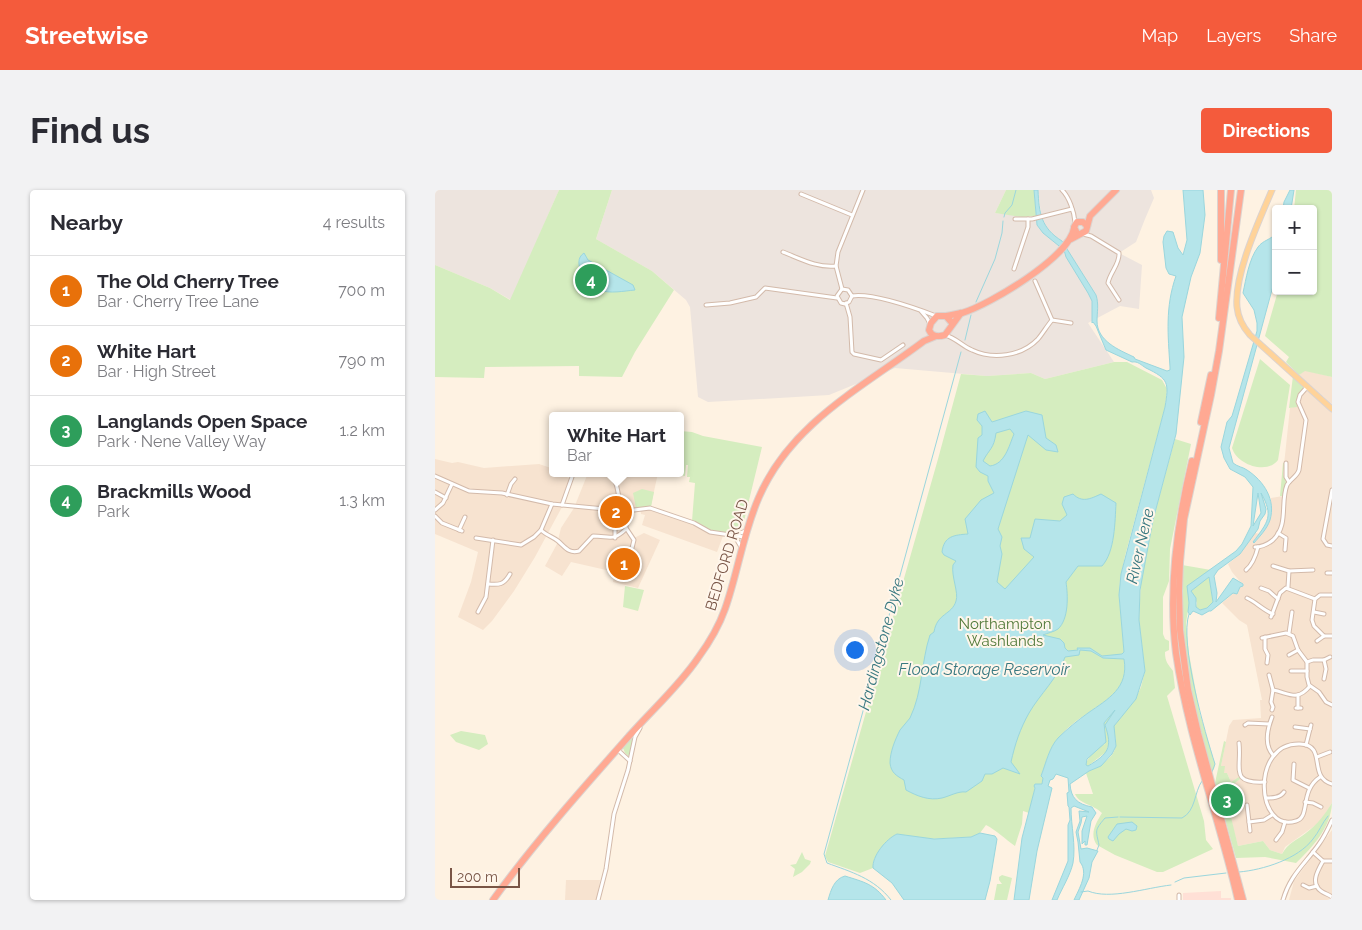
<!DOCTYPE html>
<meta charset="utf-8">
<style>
:root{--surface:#fff;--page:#f2f2f3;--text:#2b2b33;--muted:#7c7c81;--line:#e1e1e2;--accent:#f45b3c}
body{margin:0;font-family:Raleway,sans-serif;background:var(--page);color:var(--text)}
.controls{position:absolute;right:15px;top:15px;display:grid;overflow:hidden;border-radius:5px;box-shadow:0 1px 4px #0004}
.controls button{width:45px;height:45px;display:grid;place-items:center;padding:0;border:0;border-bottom:1px solid var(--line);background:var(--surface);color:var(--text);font:25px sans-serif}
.scale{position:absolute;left:15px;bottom:12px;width:70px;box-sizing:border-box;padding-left:5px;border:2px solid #795546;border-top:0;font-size:14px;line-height:18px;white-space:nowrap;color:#795546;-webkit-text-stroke:4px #fff6eb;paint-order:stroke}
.you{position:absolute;left:419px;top:459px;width:18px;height:18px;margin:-12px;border:4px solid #fff;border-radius:50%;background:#1a73e8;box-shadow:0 0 0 8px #1a73e833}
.badge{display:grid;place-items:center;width:32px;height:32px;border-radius:50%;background:var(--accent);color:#fff;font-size:16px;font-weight:700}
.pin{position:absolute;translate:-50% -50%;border:2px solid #fff;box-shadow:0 1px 5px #0006}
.popup{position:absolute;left:114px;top:222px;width:135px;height:65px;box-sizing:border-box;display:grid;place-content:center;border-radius:5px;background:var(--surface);filter:drop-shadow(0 1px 4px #0005);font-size:16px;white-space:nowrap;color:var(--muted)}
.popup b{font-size:19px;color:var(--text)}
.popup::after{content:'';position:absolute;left:50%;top:100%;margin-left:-10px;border:10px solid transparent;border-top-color:var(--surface)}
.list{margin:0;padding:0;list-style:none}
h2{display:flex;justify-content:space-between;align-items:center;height:65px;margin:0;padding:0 20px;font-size:21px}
h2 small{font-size:16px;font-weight:400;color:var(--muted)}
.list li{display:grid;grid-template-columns:32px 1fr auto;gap:15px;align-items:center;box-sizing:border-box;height:70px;padding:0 20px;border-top:1px solid var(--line)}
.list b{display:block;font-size:19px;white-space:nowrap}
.list p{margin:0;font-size:16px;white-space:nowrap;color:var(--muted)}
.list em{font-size:16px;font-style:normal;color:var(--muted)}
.map{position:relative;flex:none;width:897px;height:710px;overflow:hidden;border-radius:5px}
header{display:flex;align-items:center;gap:30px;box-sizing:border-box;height:70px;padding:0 25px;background:var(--accent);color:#fff}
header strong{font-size:24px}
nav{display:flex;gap:28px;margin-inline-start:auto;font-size:18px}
.intro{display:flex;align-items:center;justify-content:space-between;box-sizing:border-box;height:120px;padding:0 30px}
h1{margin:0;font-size:35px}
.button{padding:12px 22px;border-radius:5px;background:var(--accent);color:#fff;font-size:18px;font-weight:700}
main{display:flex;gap:30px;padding:0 30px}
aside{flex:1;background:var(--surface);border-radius:5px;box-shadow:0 1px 4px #0004}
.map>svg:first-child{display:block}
.residential{fill:#f7e3d0}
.commercial{fill:#ffe0d6}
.industrial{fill:#ede4de}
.green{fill:#d5edbf}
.water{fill:#b5e5ea;stroke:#9ad6dd;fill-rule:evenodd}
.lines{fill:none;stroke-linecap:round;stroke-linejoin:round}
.stream{stroke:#9ad6dd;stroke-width:1}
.minor-casing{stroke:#d3baaa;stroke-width:5}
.major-casing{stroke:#dcd3cf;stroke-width:7}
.highway-casing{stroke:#dcd3cf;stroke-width:8}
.minor{stroke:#fff;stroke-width:3}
.major{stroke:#ffd399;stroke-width:5}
.highway{stroke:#ffa993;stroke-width:6}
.labels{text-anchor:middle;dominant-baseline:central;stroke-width:4;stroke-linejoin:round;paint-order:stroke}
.street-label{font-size:15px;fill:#795546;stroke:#fff6eb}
.park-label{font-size:15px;fill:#517a3a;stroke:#fff6eb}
.water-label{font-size:16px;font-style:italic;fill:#387880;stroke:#fff6eb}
</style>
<header>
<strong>Streetwise</strong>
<nav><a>Map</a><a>Layers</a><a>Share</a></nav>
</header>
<div class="intro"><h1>Find us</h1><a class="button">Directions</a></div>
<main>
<aside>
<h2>Nearby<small>4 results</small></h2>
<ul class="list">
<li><span class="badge" style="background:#e8710a">1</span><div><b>The Old Cherry Tree</b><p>Bar · Cherry Tree Lane</p></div><em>700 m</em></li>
<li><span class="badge" style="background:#e8710a">2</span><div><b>White Hart</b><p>Bar · High Street</p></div><em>790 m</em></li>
<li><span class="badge" style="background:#2e9e5b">3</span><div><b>Langlands Open Space</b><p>Park · Nene Valley Way</p></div><em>1.2 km</em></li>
<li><span class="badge" style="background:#2e9e5b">4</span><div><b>Brackmills Wood</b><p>Park</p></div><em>1.3 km</em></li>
</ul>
</aside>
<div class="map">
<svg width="897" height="710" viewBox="0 0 897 710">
<rect width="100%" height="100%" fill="#fef2e2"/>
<g class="residential">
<path d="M870 180 897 187V214L864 185Z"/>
<path d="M872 200 897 222V613L885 632 850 657 847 664 835 660 828 651 803 656 795 627 800 607V593L804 588 796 592 792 583H789L786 576 794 536 798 530 826 528 825 510H827L812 435 804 430 787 413 808 395 797 382 793 374 805 364 820 343 826 344 834 332 836 308 848 306 851 292 848 284 855 218 865 215 866 205Z"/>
<path d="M0 269 17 273 23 272 49 278 104 274 116 278 117 283H124L136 289 127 312V317L100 367 79 401 57 431 48 440 23 427 36 392 43 362 0 344Z"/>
<path d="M153 283H223L215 320 239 328 240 326 257 331V333L273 343 288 346 282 362 207 335 210 325 206 324 205 317 189 320 190 337 197 349 209 343 225 350 203 398 178 392 180 382 136 372 127 386 110 376 122 354 126 338 139 318Z"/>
<path d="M897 640V710H854L859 691Z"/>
<path d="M131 690H165L162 710H130Z"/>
</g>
<path class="commercial" d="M786 701V708H796V710H748V703Z"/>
<g class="industrial">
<path d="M0 0H124L76 110 55 98 0 75Z"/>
<path d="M177 0H571L560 23 595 27 606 24 603 0H716L719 8 710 29 701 52 684 63 707 75 704 119 685 116 653 133 679 172 610 189 596 183 552 186 460 178 394 205 273 212 263 207 255 117 251 110 217 81 161 49Z"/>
</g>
<g class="green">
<path d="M124 0H177L161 49 217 81 239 100 200 162 187 187 144 186V176L50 177 49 188 0 187V75L55 98 75 110Z"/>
<path d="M571 0H599L601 26 587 27 560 23Z"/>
<path d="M861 0H897V187L870 181 864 185 851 172 854 167 830 146 843 101H878V19H859Z"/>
<path d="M825 169 855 195 843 270C832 285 802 275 797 258Z"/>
<path d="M679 172H692L727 190 732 199 730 217 690 366 685 390 684 405 689 462 681 469H689C694 499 674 508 653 523 643 529 632 538 624 547 614 558 611 573 606 586L608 588 607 594 600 597 595 621 594 623 588 621 587 634 580 656C570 649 561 640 551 635L545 643 536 647 493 649 461 644C452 652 437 664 438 678L425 683 393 672 390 666 503 269 526 184 552 186 596 183 610 189Z"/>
<path d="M858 186 869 197 862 207V217L854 218Z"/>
<path d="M245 241 257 242 268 246 327 257 309 331 300 343 277 341 257 331 260 293 254 292 255 287H252L253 275H251L250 286 236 283H245Z"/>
<path d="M740 249 756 254 735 359 734 391 728 407V444L730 449 734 451V460L730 462C730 472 733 474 738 481L740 498 732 506 769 631 771 650 778 659 728 682H722L680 665 662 655C654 644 661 633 667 623 658 614 644 614 640 604H658L651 583C663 575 681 570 681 552 681 547 678 542 679 536L698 511 700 510 706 497 710 481 704 430 706 389 718 330Z"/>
<path d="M848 273H850L848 284 851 292 849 306H845Z"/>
<path d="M207 299 219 302 216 317 201 318 198 303Z"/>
<path d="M747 375 776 380 754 398 755 408 751 433 754 464 765 524 780 574 779 579 776 582C766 542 754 501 749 460 746 432 746 404 747 375Z"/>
<path d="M774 386 778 412 772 418 765 420 761 417 762 413 756 401Z"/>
<path d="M190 396 209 400 203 421 188 417Z"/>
<path d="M680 520 674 529V553L671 562 653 576 651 575C652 567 662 557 670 554L669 533Z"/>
<path d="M26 541 50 545 53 554 44 560 21 552 15 545Z"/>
<path d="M201 543 195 567 190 563 188 558Z"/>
<path d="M789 551 791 552 786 576H790L789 583H792L796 592 804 587 805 589 800 593V607L796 627 803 656 828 651 835 660 847 664C853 653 862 650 871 643 882 635 890 624 897 613 896 637 878 657 861 673L830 667 801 668 780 593Z"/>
<path d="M367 662 370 669 376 671 375 674 367 682 358 687 360 679 355 675 361 674Z"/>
<path d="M567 685 577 688 572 710H559L562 694H567L564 690V687Z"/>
</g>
<g class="water">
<path d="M599 0H603C604 23 606 38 627 51L661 105C664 114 662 123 662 131 662 151 684 160 699 167L700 169 732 181 735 180V177C733 145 730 117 741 86L734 84 731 78 728 52 729 46 732 41 738 42 743 58 748 65 752 50 748 0H768L770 25 765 63 756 87 747 127 749 167 741 244 718 330 705 400 704 430 710 481 701 509 679 536 681 556 677 564 666 576 654 581 635 594C636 608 642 614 657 617L661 623 656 631 652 655H650V651L647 654V641L652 626 647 627 646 633 643 642 646 659 652 658 663 661 657 672 654 688 644 710H639C644 699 654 683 645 672L643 652 641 642 645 631 644 621 654 622 639 616 636 618C636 636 641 655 638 673 635 686 627 698 622 710H617L633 671V635L635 630 634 617 633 616 632 603 634 602 633 588 621 584 618 589 615 590 613 596 617 598 602 661 594 710H579L587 648 600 598 599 596 600 594H607L608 588 606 586C611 573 614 558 623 548 632 539 643 530 653 523 673 509 694 498 689 469L668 468 656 461 645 460 644 465 630 467C623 488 605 504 594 523 585 539 580 554 576 572L585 584 568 578 557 584H550L547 591 531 602C523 601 515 606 507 608 494 611 482 606 471 600L469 590C462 586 456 583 455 573 455 562 460 550 465 540 468 536 472 532 475 528 488 501 486 472 495 445L499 442C502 423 517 425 521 411 524 403 516 386 518 375L521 371 509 365 507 362C509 346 519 345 533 344L530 329 546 310 559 303 553 291V286L545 282 541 277 543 248 547 245V236L542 230 543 224 550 221 557 232 591 221 607 225 611 248 621 255 623 262 611 260 593 245 563 339 567 347 565 356 567 364 562 392 570 399 599 367 589 359 586 348H595L600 329 625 331 632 325 627 314 629 307 638 304C647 313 655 309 666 304L681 313C680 331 680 362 667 376H643L631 392C633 405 634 429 623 439 619 442 612 443 608 445L625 449 629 453 630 458 633 461 643 460 642 458H655L667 466 687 464 689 462 684 405 686 384 730 217C734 193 734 189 711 178 706 175 703 171 697 172L671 160 661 136 658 132 657 133V111L653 103 631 67 629 60 608 43 602 35ZM575 239 579 244C574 256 570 274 555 276L548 271C554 259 559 259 561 243ZM680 520 670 535C678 558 673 564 653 576L651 575 652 569 671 552 669 533Z"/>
<path d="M855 0H859L856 19H848L849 12Z"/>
<path d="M841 43V85L794 258 798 273C803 277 808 277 812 280 829 291 841 310 835 330 832 339 825 346 819 353L818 352C833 332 839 326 826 303L831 319 830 324 825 331 823 339 805 364 783 380 779 386 782 403 781 412 798 388 808 394V396L805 397 802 404 798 403 776 421H774L767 425 758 421 755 425 753 422 754 413 752 396 801 361 807 354 816 336 818 297 810 287 795 279 789 268 786 257 792 232 797 226 800 216 822 141V133L819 120 808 103C811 89 814 69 823 57 828 50 836 50 841 43ZM823 303 826 323 818 336ZM774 387 778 412 772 418 765 420 761 417V408L756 401Z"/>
<path d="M149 63 153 70 198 95 200 100C189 101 175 104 164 100 153 96 135 72 149 63Z"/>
<path d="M697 632 702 636 701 640 697 641 691 639 684 644 678 651 674 649 673 647 682 634Z"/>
<path d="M545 643 560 646 562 649 555 691 550 710H469L457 693 438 678C437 666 451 649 462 644L499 649 536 647Z"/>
<path d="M410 686C429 692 439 694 451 710H393C396 700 399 689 410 686Z"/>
</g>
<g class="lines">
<g class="stream">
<path d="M569 27 570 23 577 15 581 0"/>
<path d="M541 112 560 69 567 43 568 31"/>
<path d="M530 150 536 125"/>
<path d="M754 424C744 453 770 543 780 574L777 582"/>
<path d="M685 627 747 628C761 621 759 602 767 591"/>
<path d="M662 660 664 655C661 640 659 641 670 628L683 627"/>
<path d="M804 682C828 680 863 669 878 649 884 642 887 633 893 626"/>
<path d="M740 692 749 688 791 683"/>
<path d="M646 702 653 701C675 710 710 698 736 695"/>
<path d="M456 710C439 688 416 682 392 673L389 664 526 162"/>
</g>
<g class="minor-casing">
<g id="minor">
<path d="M627 0C634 7 639 21 640 32"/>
<path d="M366 4 417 25"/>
<path d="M580 29H597L637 19"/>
<path d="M648 44 656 46 684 63C685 74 675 82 673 93L684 110"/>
<path d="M348 62C366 69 382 78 401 76"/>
<path d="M579 79 593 37V29"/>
<path d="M407 99 401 76 403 62 428 0"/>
<path d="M407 99 402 106 406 113 410 114 414 112 417 106"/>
<path d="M407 99 413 100 417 106"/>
<path d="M417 106C438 103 480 118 501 126"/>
<path d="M411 113 415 127 417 162 419 164 446 170 468 155"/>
<path d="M271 115 295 113 321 107 330 98 402 108"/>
<path d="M486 121 492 128 495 134"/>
<path d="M617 130 636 133"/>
<path d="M510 145C521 148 527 156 537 160 558 170 587 166 603 149 608 143 612 136 617 130L600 91"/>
<path d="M851 273V287L854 292"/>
<path d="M172 283C182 290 182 297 184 308 185 313 186 315 186 320"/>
<path d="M0 286 34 301 67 303 117 314 191 321 215 318 259 333 275 342 309 347"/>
<path d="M897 300 888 349 892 355 897 356"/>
<path d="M0 302 11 308"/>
<path d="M72 305 76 294 80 289"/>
<path d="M117 314 106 340C111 345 118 347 123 351 130 357 134 364 144 361L158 346C174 346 178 352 191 339"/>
<path d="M127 315 137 287"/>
<path d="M165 318 167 329 180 339V348"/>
<path d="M0 320 8 313 17 294"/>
<path d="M0 326 7 333 27 341"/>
<path d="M24 340 30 327"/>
<path d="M843 343 851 348 850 360"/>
<path d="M41 348 86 355 99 347 106 340"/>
<path d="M306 357 299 345 311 341"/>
<path d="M820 357C827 357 833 354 838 350 854 335 845 313 852 295 855 289 862 287 864 280L871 230 863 212 865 205 872 197"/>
<path d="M838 376 854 381 878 380"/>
<path d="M811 380C817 375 821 365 823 357"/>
<path d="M892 383H897"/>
<path d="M190 386 199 350 191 338V321"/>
<path d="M53 394C64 395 69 395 75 384"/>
<path d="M853 397 854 381"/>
<path d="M826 398 834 401 843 409"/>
<path d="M897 405H885L880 409 877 430 879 436 889 446H897"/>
<path d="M812 408C821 412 828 420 838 424"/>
<path d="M43 422 51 407 58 350"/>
<path d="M879 422 889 424"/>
<path d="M836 427 845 403 851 398 880 409"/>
<path d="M854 443 857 422"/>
<path d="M830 447V459L833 465 832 473"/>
<path d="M827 448 851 443 858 446 863 460 872 472V487L874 495 884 502 891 512 897 515"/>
<path d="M882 451 889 446"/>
<path d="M854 465 863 460"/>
<path d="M872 472 878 470H889L895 467"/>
<path d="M856 481H872"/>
<path d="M834 485 838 500 836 512 838 517 837 520"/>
<path d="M889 489 891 479 889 470"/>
<path d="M838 500C854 503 862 512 875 496"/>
<path d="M863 505V518"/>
<path d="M861 518H866"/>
<path d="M837 527C832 540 829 555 838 565"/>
<path d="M810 535 813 533 834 534"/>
<path d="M860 537 875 539"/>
<path d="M804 553C807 578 794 594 830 592"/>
<path d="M871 555 876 535"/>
<path d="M183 560 195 571"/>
<path d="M882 567 895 562"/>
<path d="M859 574 858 590 874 598"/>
<path d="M885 587C864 601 876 627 861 631 821 644 815 552 865 554 893 555 872 587 897 594"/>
<path d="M831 608C837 608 845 608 849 602"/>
<path d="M870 612 878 613 886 617"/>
<path d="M812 615 814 632"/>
<path d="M815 641 814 632 829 630 837 625"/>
<path d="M841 650 847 642 850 632"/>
<path d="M878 662 888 671H897"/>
<path d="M888 671C883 680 875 693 886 701 890 704 893 704 897 707"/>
<path d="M868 695 874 698 882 696"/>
<path d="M163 710 171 679 179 624 193 580 200 547 205 538"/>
<path d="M744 710V705"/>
<path d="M848 710C855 685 870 674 884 654 889 647 893 639 897 630"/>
</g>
</g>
<g class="major-casing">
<path id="major" d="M837 0C824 31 799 84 802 117 803 128 808 137 815 145L897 219"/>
</g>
<g class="highway-casing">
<g id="highway">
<path d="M806 0 784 161 776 205 749 329 745 372 744 401 745 440 753 500 763 543 808 710"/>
<path d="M641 41 639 37 642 32H648L652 36"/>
<path d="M636 49 651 41 655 26 681 0"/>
<path d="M786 70V0"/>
<path d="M511 126C516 125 522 124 527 123 554 115 635 67 639 38"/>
<path d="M784 128 796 0"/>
<path d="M518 134 511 126H502L496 133 494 140C497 147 503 147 510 145L526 123"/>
<path d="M766 232 776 185"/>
<path d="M757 271C742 333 733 399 741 463 753 547 784 627 803 710"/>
<path d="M58 710C100 652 148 598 195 545 218 519 244 496 263 468 274 453 284 436 290 419 303 382 308 343 324 307 356 233 428 197 489 151L501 146"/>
</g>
</g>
<use href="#minor" class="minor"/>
<use href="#major" class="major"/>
<use href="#highway" class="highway"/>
</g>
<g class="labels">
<g class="street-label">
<text transform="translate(292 365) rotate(-73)">BEDFORD ROAD</text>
</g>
<g class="park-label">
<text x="570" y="434">Northampton<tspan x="570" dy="17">Washlands</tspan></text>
</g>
<g class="water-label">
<text transform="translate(705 356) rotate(-77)">River Nene</text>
<text transform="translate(446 454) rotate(-75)">Hardingstone Dyke</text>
<text x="549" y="479">Flood Storage Reservoir</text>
</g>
</g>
</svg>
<div class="controls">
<button>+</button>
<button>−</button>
</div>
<div class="scale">200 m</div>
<div class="you"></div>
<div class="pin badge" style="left:189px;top:374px;background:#e8710a">1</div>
<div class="pin badge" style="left:181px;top:322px;background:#e8710a">2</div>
<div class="popup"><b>White Hart</b>Bar</div>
<div class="pin badge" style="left:792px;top:610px;background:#2e9e5b">3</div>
<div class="pin badge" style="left:156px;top:90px;background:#2e9e5b">4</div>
</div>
</main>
